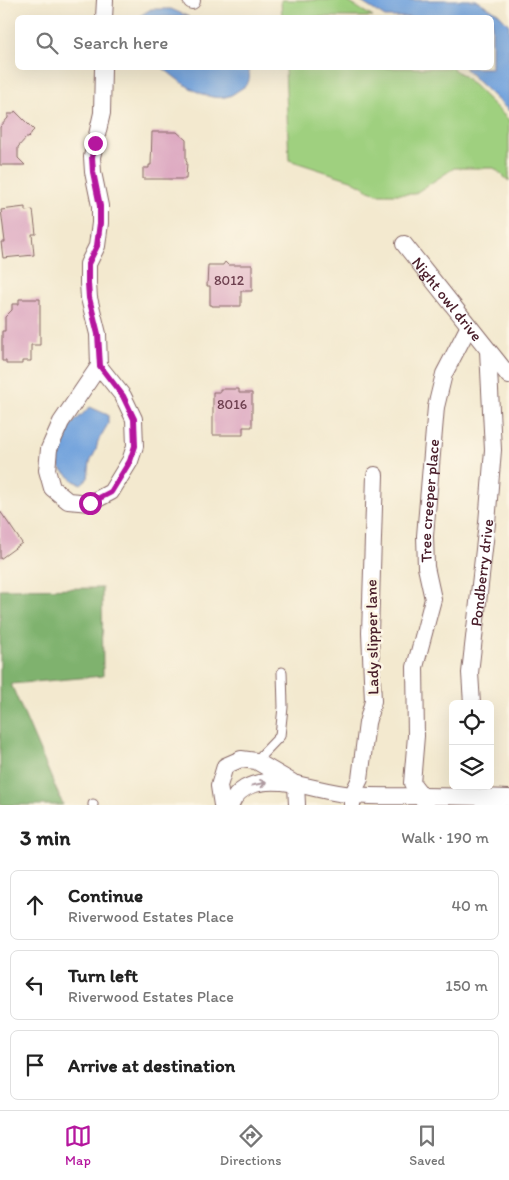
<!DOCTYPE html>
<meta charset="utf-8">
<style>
:root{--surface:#fff;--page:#f6f6f6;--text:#222;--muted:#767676;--line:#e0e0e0;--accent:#b5179e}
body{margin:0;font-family:Itim,sans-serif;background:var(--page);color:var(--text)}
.controls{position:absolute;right:15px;bottom:15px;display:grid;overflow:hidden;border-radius:8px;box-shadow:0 5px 20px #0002}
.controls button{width:45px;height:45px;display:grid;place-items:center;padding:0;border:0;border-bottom:1px solid var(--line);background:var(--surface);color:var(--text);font:25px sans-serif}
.stop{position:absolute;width:15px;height:15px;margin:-11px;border:4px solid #b5179e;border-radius:50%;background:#fff}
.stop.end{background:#b5179e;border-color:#fff;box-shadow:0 1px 5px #0008}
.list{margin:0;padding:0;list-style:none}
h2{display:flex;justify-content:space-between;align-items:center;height:65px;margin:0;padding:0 20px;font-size:21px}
h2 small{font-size:16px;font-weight:400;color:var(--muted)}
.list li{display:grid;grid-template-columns:32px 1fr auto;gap:15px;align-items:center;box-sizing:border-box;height:70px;margin:0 10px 10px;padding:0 10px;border:1px solid var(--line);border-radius:8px}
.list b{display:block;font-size:19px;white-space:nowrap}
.list p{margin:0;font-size:16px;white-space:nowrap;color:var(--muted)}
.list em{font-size:16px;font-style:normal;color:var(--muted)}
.icon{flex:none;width:28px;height:28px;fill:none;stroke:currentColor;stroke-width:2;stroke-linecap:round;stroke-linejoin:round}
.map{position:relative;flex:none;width:509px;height:805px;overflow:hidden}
.search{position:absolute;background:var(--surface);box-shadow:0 5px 20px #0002;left:15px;right:15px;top:15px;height:55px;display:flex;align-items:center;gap:12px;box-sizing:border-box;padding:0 18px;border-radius:8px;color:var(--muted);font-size:19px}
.sheet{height:305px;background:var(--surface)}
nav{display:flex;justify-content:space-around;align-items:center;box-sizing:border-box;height:70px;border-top:1px solid var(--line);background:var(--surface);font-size:14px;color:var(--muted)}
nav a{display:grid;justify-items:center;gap:2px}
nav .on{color:var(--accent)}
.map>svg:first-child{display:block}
.green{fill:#9fd07f;stroke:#747855}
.forest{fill:#7fb26e;stroke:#64684c}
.water{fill:#72a3dd;stroke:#5e6184}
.building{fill:#dda8c1}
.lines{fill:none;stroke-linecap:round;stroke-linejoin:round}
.lane-casing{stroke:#856664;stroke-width:11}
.street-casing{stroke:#856664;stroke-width:18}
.lane{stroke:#fff;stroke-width:9}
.street{stroke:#fff;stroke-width:16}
.oneway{stroke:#ae9aa0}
.route{stroke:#b5179e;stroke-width:6}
.labels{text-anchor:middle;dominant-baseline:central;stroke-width:5;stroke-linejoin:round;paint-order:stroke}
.number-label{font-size:14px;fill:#6f4150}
.street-label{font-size:16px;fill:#4a1f2b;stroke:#fcf5e5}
</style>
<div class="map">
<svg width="509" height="805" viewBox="0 0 509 805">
<rect width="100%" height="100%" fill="#fcf5e5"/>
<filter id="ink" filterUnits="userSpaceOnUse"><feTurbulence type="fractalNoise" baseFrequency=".02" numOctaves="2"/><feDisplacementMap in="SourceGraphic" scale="10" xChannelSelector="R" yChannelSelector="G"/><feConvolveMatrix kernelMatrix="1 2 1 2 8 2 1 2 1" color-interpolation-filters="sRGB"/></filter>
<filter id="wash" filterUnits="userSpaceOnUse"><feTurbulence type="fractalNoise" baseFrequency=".0096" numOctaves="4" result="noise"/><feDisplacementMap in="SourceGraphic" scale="20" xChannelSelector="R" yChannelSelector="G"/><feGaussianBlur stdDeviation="1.12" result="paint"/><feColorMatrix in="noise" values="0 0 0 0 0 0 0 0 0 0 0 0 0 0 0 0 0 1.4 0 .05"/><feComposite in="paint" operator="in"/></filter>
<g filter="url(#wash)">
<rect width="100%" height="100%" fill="#f3e9cf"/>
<g class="green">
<path d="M281 0H345L373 17H282Z"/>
<path d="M285 68H451L464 76 509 120V181L494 168H454L414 194H377L351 180 289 160Z"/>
</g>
<path class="forest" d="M102 588 103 676 11 684 63 805H0V589Z"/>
<g class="water">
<path d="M358 0H476L498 13 509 25V111L464 68H492V18L385 17Z"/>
<path d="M151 9H171L189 17H138Z"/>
<path d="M163 68H248C251 79 250 84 239 90 236 92 232 95 229 96 207 104 179 81 163 68Z"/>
<path d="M90 407 108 415V424L98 441 96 450 90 462 88 478 81 484 74 481 60 468 57 458 70 426Z"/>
</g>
<g id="blocks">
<g class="building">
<path d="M15 111 34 130 31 133V135L28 138H26L18 147V158L25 165H0V127L8 118V114H13Z"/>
<path d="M152 132H177L186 140V161L187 162 186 179H143V168H149V165H151Z"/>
<path d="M25 207V211L33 210 36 234H32L34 255 3 258 1 242H5L1 210Z"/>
<path d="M225 262 228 265H252V291H241V306H212V305H210V286H207L208 265H223Z"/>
<path d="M19 299H40V345H31V361H22V364H6V361H2V331H5V317L12 310V304H19Z"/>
<path d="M220 389H239V393H252V427H243V435H213V392H220Z"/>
<path d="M0 511 22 543 0 559Z"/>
</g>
</g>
</g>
<g filter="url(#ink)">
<use href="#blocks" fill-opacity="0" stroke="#856664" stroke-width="1"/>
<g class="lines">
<g class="lane-casing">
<g id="lane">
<path d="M256 761 280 736 283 707 282 672"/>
<path d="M93 804V805"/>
</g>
</g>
<g class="street-casing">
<g id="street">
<path d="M191 0 192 1"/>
<path d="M104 18 105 0"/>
<path id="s1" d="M404 244 509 376"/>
<path d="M99 366 123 396 134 419 135 446 130 461 111 492 90 503 68 501 52 488 47 470 49 449 61 422 99 366 98 334 89 298 88 283V264L97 246 100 223V206L93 172 92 157 102 113 103 68"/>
<path id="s2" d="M472 704 470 673 487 523 493 450 488 350"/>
<path d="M296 784 297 805"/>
<path d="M222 805 219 786 225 766 241 759 256 761 292 782"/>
<path d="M231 805C236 790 251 783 267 782 296 780 324 793 353 795 376 797 398 796 421 796 451 796 480 797 509 798"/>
<path d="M352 805V795L360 779 367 723 373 701 370 633 375 475"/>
<path id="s3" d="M426 805 422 796 412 783 416 736 415 667 433 599 426 567 425 536 436 407 444 374 469 326"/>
</g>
</g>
<use href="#lane" class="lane"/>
<use href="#street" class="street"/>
</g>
<defs><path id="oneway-shaft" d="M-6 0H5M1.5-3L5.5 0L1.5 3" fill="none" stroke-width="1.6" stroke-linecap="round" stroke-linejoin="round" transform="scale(1.25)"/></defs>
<use class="oneway" href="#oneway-shaft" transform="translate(259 784) rotate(-12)"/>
</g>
<g class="lines" filter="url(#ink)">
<path class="route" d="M90 503 111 492 130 461 135 446 134 419 123 396 100 366 98 334 89 298 88 283V264L97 246 100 223V206L93 172 92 157 95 143"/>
</g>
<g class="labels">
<g class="number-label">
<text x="229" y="280">8012</text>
<text x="232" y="404">8016</text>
</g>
<g class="street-label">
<text stroke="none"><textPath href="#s1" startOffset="70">Night owl drive</textPath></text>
<text stroke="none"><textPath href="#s3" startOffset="312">Tree creeper place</textPath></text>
<text stroke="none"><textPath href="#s2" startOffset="132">Pondberry drive</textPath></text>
<text transform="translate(372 637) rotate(-91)">Lady slipper lane</text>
</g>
</g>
</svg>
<div class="controls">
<button><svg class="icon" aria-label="locate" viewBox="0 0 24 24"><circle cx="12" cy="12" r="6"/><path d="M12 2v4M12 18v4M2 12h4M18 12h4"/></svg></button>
<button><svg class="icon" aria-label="layers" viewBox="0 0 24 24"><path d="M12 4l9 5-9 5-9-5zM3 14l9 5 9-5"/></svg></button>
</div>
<div class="stop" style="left:90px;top:503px"></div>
<div class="stop end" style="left:95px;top:143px"></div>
<div class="search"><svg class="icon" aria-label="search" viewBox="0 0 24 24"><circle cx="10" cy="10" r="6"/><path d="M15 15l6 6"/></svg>Search here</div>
</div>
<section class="sheet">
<h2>3 min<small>Walk · 190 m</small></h2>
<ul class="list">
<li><svg class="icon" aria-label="ahead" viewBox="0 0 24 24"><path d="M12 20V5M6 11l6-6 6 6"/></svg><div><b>Continue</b><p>Riverwood Estates Place</p></div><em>40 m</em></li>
<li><svg class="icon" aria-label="left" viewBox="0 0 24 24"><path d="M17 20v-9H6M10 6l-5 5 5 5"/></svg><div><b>Turn left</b><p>Riverwood Estates Place</p></div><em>150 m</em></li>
<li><svg class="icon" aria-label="arrive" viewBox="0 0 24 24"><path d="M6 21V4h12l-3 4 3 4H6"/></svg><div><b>Arrive at destination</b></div></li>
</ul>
</section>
<nav>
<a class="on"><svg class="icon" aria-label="map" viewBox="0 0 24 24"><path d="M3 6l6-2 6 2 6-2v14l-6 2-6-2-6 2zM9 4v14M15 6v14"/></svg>Map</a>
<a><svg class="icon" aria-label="directions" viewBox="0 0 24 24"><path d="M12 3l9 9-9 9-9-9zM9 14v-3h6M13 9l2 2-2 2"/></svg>Directions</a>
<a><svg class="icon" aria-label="saved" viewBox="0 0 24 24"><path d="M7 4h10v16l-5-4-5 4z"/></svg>Saved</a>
</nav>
